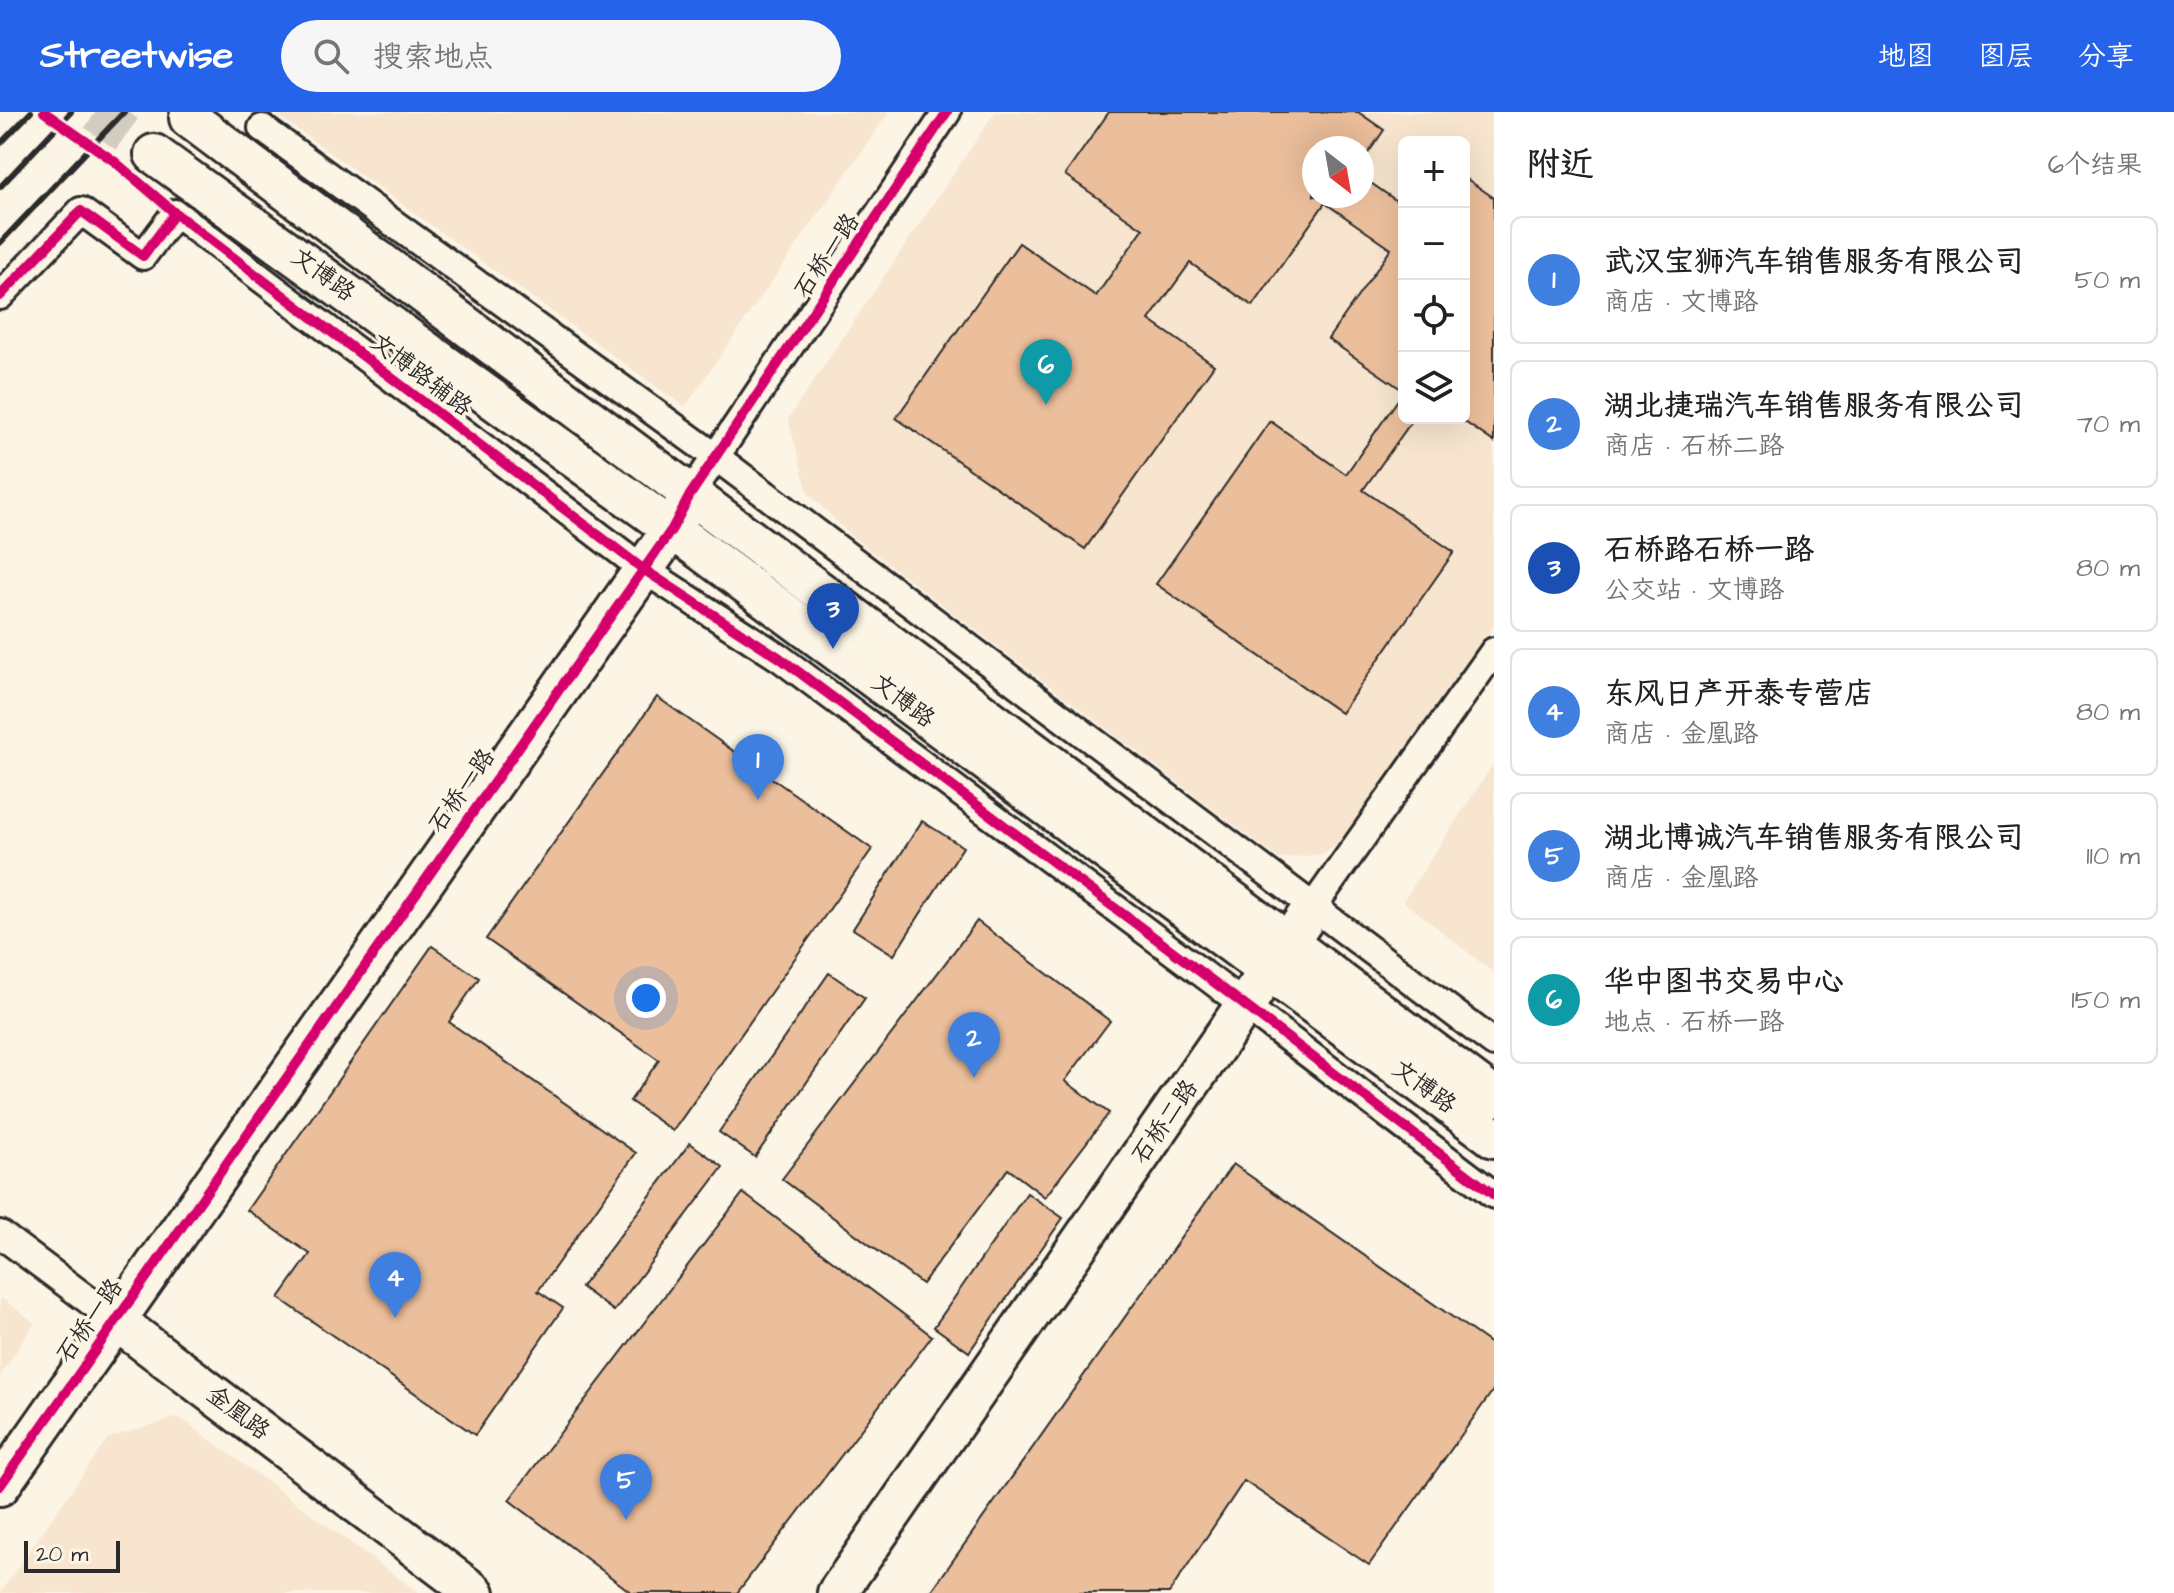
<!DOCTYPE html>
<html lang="zh">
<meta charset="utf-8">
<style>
:root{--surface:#fff;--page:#f6f6f6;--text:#222;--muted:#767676;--line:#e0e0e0;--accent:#2563eb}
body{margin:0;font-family:"Architects Daughter","LXGW WenKai TC",sans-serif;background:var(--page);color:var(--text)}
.controls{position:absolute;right:24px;top:24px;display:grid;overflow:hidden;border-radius:12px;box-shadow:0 8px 32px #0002}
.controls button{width:72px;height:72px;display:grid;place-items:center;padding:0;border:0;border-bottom:2px solid var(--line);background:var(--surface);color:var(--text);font:40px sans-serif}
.compass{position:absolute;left:1302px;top:24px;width:72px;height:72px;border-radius:50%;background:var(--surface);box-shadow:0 8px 32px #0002;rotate:149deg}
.scale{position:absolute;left:24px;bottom:20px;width:96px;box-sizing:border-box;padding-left:8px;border:4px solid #2b2b2b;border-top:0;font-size:22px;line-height:28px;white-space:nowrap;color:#2b2b2b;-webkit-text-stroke:6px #fcf5e5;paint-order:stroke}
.you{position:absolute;left:646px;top:886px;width:28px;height:28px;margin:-20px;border:6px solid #fff;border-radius:50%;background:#1a73e8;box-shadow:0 0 0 12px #1a73e833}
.badge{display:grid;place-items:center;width:52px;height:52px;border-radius:50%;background:var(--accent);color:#fff;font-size:26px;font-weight:700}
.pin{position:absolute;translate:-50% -66px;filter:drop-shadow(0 2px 4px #0008)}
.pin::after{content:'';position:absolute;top:42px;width:28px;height:24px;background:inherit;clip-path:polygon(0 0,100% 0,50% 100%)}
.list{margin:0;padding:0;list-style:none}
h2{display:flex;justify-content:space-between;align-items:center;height:104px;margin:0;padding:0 32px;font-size:34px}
h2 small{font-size:26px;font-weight:400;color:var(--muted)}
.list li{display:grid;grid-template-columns:52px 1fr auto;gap:24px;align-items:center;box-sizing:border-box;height:128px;margin:0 16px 16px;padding:0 16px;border:2px solid var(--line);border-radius:12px}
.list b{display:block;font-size:30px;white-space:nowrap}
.list p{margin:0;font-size:26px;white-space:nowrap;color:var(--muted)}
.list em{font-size:26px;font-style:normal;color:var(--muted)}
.icon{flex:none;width:44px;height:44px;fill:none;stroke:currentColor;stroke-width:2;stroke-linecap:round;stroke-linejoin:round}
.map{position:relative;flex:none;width:1494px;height:1481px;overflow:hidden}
header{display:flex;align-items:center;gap:48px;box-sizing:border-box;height:112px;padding:0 40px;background:var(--accent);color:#fff}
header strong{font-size:38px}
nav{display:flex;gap:44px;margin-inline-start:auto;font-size:28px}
.search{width:560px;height:72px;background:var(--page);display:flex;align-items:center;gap:20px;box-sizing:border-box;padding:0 28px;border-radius:44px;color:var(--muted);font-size:30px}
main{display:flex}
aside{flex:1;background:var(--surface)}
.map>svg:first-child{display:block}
.built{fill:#f7e5cf;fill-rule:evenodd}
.building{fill:#ecbf9c;stroke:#2b2b2b;stroke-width:2}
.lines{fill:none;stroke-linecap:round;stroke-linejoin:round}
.secondary-tunnel{stroke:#d2cdc0;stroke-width:38;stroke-dasharray:38 19;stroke-linecap:butt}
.street-casing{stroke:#2b2b2b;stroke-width:32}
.secondary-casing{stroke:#2b2b2b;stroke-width:44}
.street{stroke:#fcf5e5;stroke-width:26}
.secondary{stroke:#fcf5e5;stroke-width:38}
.rail{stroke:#2b2b2b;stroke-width:6}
.cycleway-casing{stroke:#fcf5e5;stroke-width:15}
.cycleway{stroke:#d6006c;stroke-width:10}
.labels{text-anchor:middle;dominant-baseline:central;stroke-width:7;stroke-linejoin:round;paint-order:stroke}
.street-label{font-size:24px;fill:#2b2b2b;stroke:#fcf5e5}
</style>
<header>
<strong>Streetwise</strong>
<div class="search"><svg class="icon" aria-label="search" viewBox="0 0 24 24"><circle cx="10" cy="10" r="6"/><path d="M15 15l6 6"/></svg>搜索地点</div>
<nav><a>地图</a><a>图层</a><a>分享</a></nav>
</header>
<main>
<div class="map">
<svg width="1494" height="1481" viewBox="0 0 1494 1481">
<rect width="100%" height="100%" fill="#fcf5e5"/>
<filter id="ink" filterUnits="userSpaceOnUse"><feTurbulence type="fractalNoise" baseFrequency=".0125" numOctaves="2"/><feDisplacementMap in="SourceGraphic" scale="16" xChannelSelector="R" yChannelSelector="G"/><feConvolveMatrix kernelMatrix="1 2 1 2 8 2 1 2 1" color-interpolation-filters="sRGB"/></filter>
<g filter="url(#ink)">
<g class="built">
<path d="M273 0H889L685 295Z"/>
<path d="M995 0H1494V514L1350 723 1324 742 1279 747 850 423 808 381 788 307ZM1404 30H1464V306H1404ZM1314 36H1362V84H1314Z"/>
<path d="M1494 651V861L1403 789Z"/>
<path d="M0 1185 35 1211 0 1264Z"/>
<path d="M179 1305 419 1481H0L108 1326Z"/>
</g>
<g class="building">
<path d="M1109 0H1358L1384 18 1362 50V36H1314V84H1362V65L1404 94V306H1414L1363 378 1454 440 1341 601 1156 472 1270 309 1346 362 1404 279 1328 227 1391 137 1325 91 1253 194 1190 151 1149 208 1214 253 1085 437 896 306 1019 131 1096 184 1143 117 1065 63Z"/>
<path d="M1464 65 1494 86V330L1459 306H1464Z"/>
<path d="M657 585 872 737 673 1019 630 989 659 948 486 827Z"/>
<path d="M922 709 963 735 894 843 853 817Z"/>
<path d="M977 809 1110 909 1065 969 1109 1001 1045 1085 1008 1057 922 1172 782 1067Z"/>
<path d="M432 834 479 866 449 910 636 1041 538 1179 563 1196 475 1323 279 1186 310 1142 247 1098Z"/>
<path d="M829 861 865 886 755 1045 719 1020Z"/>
<path d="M690 1031 723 1055 614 1199 581 1175Z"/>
<path d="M1233 1052 1494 1234V1277L1369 1453 1244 1369 1169 1481H930Z"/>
<path d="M743 1081 932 1224 737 1481H632L509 1388Z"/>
<path d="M1027 1081 1063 1106 969 1240 934 1215Z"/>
</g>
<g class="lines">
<path class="secondary-tunnel" d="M96 0 154 42"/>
<g class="street-casing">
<g id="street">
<path d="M262 16 716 345 1494 931"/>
<path d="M0 184 81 99 143 144 175 101 643 457 780 546 1210 867 1494 1083"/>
<path d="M690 383 947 0"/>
<path d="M1313 795 1494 539"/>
<path d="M0 1122 115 1208"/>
</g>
</g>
<g class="secondary-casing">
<g id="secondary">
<path d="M189 6 1494 985"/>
<path d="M154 42 672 417 1494 1026"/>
<path d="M115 1208 475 1481"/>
<path d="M0 1374 672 417 683 396"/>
<path d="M837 1481 1313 795"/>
</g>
</g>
<use href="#street" class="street"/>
<use href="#secondary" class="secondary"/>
<g class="rail">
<path d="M0 32 31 0"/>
<path d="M0 75 71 0"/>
<path d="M0 131 124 0"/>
</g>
<g class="cycleway-casing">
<g id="cycleway">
<path d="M44 0 114 49 175 101 643 457 780 546 1210 867 1494 1083"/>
<path d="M0 184 81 99 143 144 175 101"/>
<path d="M0 1374 672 417 690 383 947 0"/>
</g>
</g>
<use href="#cycleway" class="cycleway"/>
</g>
</g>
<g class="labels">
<g class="street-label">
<text transform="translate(827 144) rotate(-56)">石桥一路</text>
<text transform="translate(323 163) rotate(36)">文博路</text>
<text transform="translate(421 263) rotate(37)">文博路辅路</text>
<text transform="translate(903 589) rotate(37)">文博路</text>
<text transform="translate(462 679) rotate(-55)">石桥一路</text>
<text transform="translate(1424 975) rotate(36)">文博路</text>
<text transform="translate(1165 1010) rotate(-55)">石桥二路</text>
<text transform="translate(90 1209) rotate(-55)">石桥一路</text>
<text transform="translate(238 1301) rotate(37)">金凰路</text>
</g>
</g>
</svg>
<div class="controls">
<button>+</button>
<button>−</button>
<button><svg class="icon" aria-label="locate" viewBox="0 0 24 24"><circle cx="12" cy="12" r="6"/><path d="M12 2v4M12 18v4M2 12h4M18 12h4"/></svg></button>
<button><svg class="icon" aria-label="layers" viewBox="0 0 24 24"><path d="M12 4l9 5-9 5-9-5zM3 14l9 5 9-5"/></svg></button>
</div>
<svg class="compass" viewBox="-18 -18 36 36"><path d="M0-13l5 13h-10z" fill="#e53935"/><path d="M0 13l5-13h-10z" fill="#767676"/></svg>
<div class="scale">20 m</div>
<div class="you"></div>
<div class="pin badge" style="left:758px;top:688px;background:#3f7fe0">1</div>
<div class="pin badge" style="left:974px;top:966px;background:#3f7fe0">2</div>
<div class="pin badge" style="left:833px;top:537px;background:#1a4fb4">3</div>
<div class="pin badge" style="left:395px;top:1206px;background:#3f7fe0">4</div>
<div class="pin badge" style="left:626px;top:1408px;background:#3f7fe0">5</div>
<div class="pin badge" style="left:1046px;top:293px;background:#0f9aa8">6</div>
</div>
<aside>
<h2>附近<small>6个结果</small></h2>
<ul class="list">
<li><span class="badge" style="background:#3f7fe0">1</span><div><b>武汉宝狮汽车销售服务有限公司</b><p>商店 · 文博路</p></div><em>50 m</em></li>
<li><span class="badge" style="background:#3f7fe0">2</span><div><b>湖北捷瑞汽车销售服务有限公司</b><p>商店 · 石桥二路</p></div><em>70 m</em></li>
<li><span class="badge" style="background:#1a4fb4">3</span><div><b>石桥路石桥一路</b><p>公交站 · 文博路</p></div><em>80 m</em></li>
<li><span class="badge" style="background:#3f7fe0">4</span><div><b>东风日产开泰专营店</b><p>商店 · 金凰路</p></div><em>80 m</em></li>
<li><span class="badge" style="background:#3f7fe0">5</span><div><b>湖北博诚汽车销售服务有限公司</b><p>商店 · 金凰路</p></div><em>110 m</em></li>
<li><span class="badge" style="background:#0f9aa8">6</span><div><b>华中图书交易中心</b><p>地点 · 石桥一路</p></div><em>150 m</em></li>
</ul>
</aside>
</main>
